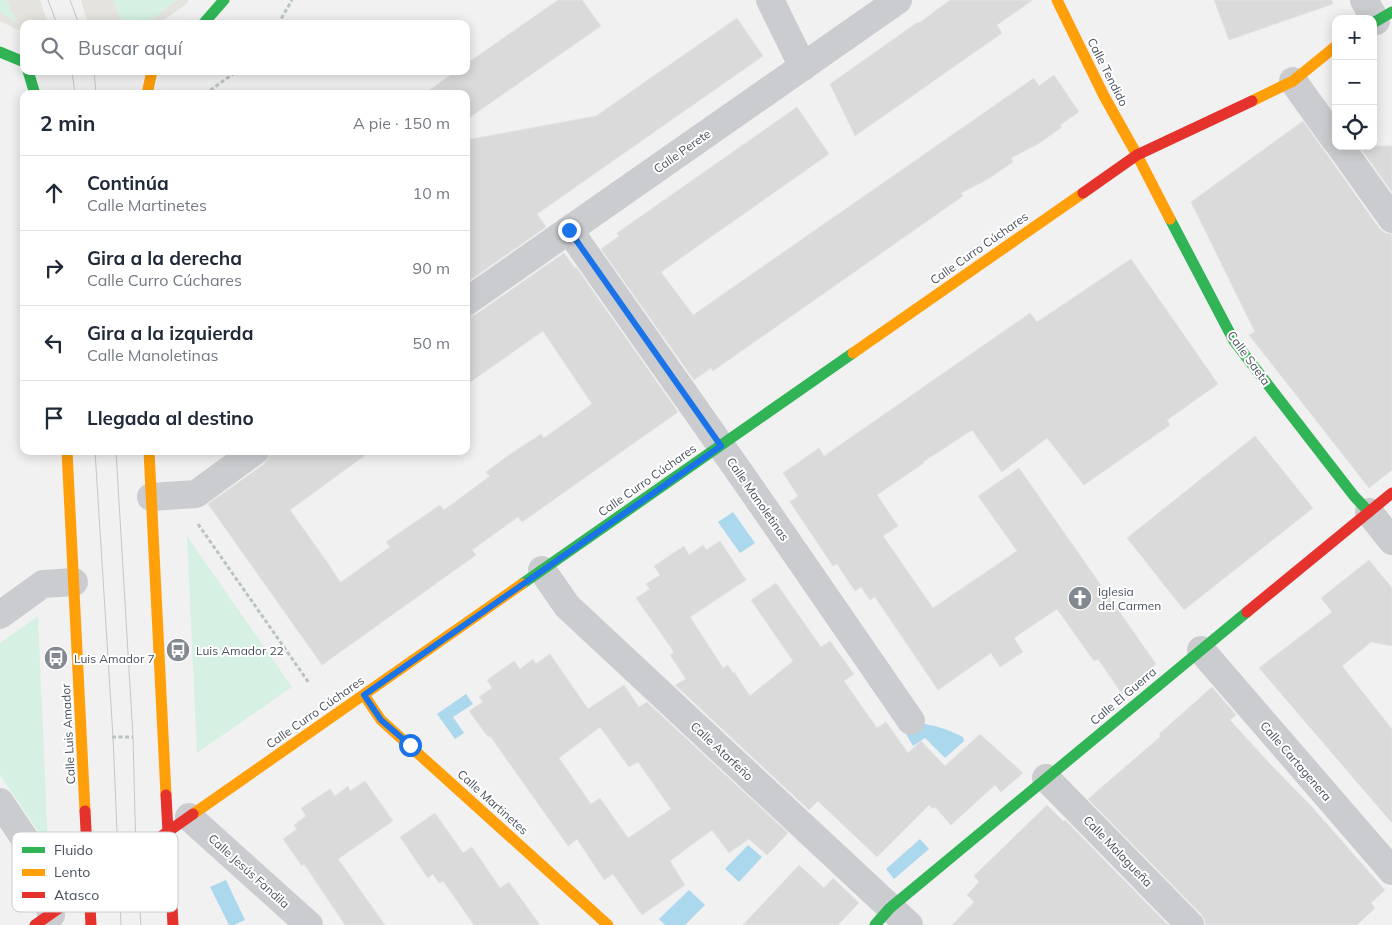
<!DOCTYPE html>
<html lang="es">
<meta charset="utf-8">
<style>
:root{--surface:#fff;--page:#f2f2f3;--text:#1f2937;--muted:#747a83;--line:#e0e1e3}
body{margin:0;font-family:Mulish,sans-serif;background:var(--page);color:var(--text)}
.controls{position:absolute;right:15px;top:15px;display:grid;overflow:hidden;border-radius:10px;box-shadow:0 2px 12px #0003}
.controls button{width:45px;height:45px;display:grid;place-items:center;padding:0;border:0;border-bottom:1px solid var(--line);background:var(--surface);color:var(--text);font:25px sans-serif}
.stop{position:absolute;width:15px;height:15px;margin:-11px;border:4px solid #1a73e8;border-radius:50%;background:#fff}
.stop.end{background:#1a73e8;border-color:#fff;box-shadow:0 1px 5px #0008}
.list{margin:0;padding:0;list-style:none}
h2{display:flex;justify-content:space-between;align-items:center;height:65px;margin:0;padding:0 20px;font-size:21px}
h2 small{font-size:16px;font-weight:400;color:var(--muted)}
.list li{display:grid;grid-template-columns:32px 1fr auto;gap:15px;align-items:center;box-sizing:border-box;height:75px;padding:0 20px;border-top:1px solid var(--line)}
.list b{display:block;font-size:19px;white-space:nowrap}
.list p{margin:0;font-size:16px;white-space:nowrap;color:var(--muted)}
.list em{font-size:16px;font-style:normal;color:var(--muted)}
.icon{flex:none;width:28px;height:28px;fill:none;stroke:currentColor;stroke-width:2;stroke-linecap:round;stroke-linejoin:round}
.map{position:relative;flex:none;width:1392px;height:925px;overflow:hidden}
.search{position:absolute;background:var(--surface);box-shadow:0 2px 12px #0003;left:20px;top:20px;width:450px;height:55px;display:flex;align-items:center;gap:12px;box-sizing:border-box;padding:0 18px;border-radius:10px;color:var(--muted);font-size:19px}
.panel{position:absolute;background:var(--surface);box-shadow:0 2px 12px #0003;left:20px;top:90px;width:450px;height:365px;border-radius:10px}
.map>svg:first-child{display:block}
.green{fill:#d6f0e3}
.sand{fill:#e4e3dd}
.water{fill:#abd8ed}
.building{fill:#dadadb;stroke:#e2e3e4;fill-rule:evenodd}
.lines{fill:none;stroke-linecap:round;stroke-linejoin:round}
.path{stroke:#b9c4c1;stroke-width:3;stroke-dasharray:4 2.5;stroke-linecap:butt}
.street{stroke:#cacccf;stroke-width:28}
.fast{stroke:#30b455;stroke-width:11}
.slow{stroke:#ff9f0a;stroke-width:11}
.jam{stroke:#e5322d;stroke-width:11}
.tram{stroke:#c5c6c9;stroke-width:1}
.route{stroke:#1a73e8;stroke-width:6}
.labels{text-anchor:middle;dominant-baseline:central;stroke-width:4;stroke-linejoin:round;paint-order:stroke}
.street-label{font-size:12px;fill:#48515d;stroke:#fff}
.poi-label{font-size:12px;fill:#48515d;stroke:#fff;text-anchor:start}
.key{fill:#fff;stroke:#c8cbce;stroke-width:1}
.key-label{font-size:14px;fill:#48515d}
</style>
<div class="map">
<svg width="1392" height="925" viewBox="0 0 1392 925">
<rect width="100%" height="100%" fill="#f1f1f1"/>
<g class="green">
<path d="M0 0H7L18 24 0 12Z"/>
<path d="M113 0H177L153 19 141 24H122Z"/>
<path d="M187 536 292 687 197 753Z"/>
<path d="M38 616 48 846 0 775V643Z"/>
</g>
<g class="sand">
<path d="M7 0H40L48 24H24V33L0 21V12L17 23Z"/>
<path d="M81 0H113L122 24H88Z"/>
<path d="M177 0H189L184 6 157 24H141L153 19Z"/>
</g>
<g class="water">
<path d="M733 512 755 543 740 553 718 522Z"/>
<path d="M466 694 473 704 453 717 464 733 455 739 437 714Z"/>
<path d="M925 724C938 726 951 731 963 737L964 741 945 758 925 738 913 746 906 734 913 729Z"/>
<path d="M920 839 929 849 894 879 886 869Z"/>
<path d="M748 845 762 857 739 882 725 869Z"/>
<path d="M226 880 245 920 234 925H229L210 887Z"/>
<path d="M689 890 705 905 685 925H665L659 919Z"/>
</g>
<g class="building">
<path d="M558 0H582L601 26 466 120V94H424L456 71H466V64Z"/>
<path d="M950 0H1033L997 25 1002 33 855 136 830 84 918 22 919 23Z"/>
<path d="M1214 0H1332L1333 4 1229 40Z"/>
<path d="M737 18 763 56 537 214 546 227 466 283V140L596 116Z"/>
<path d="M1054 75 1079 112 1060 125 1062 127 1038 144 1011 158 1013 162 988 179 961 193 963 196 713 371 711 368 694 380 601 249 619 236 617 233 797 107 829 154 661 272 693 315 1034 78 1039 86Z"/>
<path d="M1303 121 1379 228 1385 233 1392 234V470L1369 488 1249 335 1255 332 1191 202Z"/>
<path d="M1359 146H1392V192Z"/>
<path d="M564 253 575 268 576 267 678 412 522 522 518 517 472 550 476 555 322 665 208 504 264 464 270 455 275 451H371L290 510 327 562 340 582H341L390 547 386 542 440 505 444 510 490 476 486 472 509 455 541 434 544 438 592 404 543 331 466 385V317L475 315Z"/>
<path d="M1131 259 1218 384 1167 420 1170 425 1084 485 1047 438 1002 472 972 430 923 462 924 463 877 495 898 526 883 536 933 608 1017 551 978 496 1019 468 1156 664 1122 694 1098 659 1094 661 1057 609 1014 638 1023 652 1000 667 991 653 938 690 875 597 870 600 861 587 855 591 837 564 833 566 790 502 798 496 783 473 819 448 824 456 1030 313 1037 322Z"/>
<path d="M1255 436 1313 508 1184 610 1127 538Z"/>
<path d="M720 541 746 580 690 617 723 668 728 665 733 673 734 672 750 696 793 661 751 600 776 583 821 647 830 641 854 674 844 681 877 728 886 722 908 753 921 741 945 766 980 734 1023 773 1001 792 995 785 951 825 935 807 933 809 929 805 877 857 818 801 809 810 675 685 686 679 670 655 674 652 636 598 650 589 646 584 660 575 654 566 684 546 689 555 703 545 706 550Z"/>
<path d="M1369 560 1392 588V646L1371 642 1342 666 1392 729V823L1259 668 1332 612 1321 598Z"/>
<path d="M550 654 588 709 624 685 639 707 647 702 788 833 767 855 749 839 729 853 712 830 670 861 685 885 642 915 613 874 604 880 577 839 568 846 490 736 488 737 469 711 483 702 479 697 492 688 487 680 514 661 520 669 533 659 536 664ZM600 727 629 767 638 762 671 809 628 838 600 798 591 804 559 758Z"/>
<path d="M1212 687 1236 715 1230 720 1271 765 1311 806 1385 890 1371 903 1375 908 1357 925H1205V921L1201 914 1088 799 1161 736 1159 734Z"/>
<path d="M365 781 393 821 338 859 385 925H345L304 864 302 866 283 839 297 829 294 825 306 816 301 808 330 789 335 796 348 786 350 791Z"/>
<path d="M1047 805 1063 821 1065 820 1168 925H952L974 902 967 895 979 882 974 876Z"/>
<path d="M435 813 463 853 472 847 500 888 509 882 540 925H474L443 881 439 883 433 874 428 878 400 837Z"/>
<path d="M799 865 824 888 833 878 859 903 838 925H743Z"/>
</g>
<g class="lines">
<g class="path">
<path d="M278 24 292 0"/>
<path d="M205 94 237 71"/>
<path d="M198 524 309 683"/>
<path d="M112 737H133"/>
</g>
<g class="street">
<path d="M770 0 803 67"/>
<path d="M1364 0 1376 21"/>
<path d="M1293 81 1336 141"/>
<path d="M1340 146 1392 219"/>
<path d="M569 230 745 480 911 721"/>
<path d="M466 302 898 0"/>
<path d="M151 497 196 494 255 451"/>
<path d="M1369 512 1392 541"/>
<path d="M542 570 567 606 909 925"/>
<path d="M0 615 43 584 74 582"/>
<path d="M1201 650 1392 871"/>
<path d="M1046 778 1190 925"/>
<path d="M0 802 45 869 51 915"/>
<path d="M189 817 309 925"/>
</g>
<g class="fast">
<path d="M1373 23 1392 12"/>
<path d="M203 24 224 0"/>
<path d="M0 52 24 62"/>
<path d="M28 71 35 94"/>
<path d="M1170 219 1234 341 1354 496 1369 512"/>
<path d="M522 584 853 353"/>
<path d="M875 925 890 908 1247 612"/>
</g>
<g class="slow">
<path d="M1057 0 1104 96 1137 155 1170 219"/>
<path d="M147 94 152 71"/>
<path d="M1252 101 1293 81 1336 46"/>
<path d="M853 353 1083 193"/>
<path d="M67 451 85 811"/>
<path d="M149 451 166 795"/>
<path d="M364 695 381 720 608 925"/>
<path d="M193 814 522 584"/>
</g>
<g class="jam">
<path d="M1083 193 1137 155 1252 101"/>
<path d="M1247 612 1392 493"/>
<path d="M166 795 173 925"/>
<path d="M85 811 91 925"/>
<path d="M35 925 193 814"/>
</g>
<g class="tram">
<path d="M48 0 57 24"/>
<path d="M70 0 79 24"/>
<path d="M72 71 75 94"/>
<path d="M94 71 96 94"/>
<path d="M95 451 113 737 121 925"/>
<path d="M116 451 133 737 136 855 141 925"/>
</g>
</g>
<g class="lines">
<path class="route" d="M410 745 381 720 364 695 721 446 569 230"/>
</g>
<defs>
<g id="church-disc" transform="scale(1.25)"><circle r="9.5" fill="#838991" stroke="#fff"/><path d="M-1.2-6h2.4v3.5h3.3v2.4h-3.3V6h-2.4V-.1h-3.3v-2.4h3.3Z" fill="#fff"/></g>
<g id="bus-disc" transform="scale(1.25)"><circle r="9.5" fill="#838991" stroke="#fff"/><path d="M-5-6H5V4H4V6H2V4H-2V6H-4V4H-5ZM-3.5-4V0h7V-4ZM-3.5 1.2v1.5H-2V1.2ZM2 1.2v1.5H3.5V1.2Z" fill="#fff"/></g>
</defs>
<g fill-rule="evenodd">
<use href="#church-disc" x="1080" y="598"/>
<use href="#bus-disc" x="178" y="650"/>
<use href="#bus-disc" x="56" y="658"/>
</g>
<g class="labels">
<g class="street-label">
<text transform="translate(1108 72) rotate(63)">Calle Tendido</text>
<text transform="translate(682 151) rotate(-35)">Calle Perete</text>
<text transform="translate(979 248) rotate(-35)">Calle Curro Cúchares</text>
<text transform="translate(1249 358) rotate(54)">Calle Saeta</text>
<text transform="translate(647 480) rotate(-35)">Calle Curro Cúchares</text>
<text transform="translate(758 499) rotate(55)">Calle Manoletinas</text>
<text transform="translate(1123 696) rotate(-40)">Calle El Guerra</text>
<text transform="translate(315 712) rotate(-35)">Calle Curro Cúchares</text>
<text transform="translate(68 734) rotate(-93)">Calle Luis Amador</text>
<text transform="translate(722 751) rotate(43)">Calle Atarfeño</text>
<text transform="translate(1296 761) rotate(49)">Calle Cartagenera</text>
<text transform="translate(493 802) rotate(42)">Calle Martinetes</text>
<text transform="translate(1118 851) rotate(46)">Calle Malagueña</text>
<text transform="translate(249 871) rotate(42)">Calle Jesús Fandila</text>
</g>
<g class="poi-label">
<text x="1098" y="591">Iglesia<tspan x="1098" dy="14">del Carmen</tspan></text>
<text x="196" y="650">Luis Amador 22</text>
<text x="74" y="658">Luis Amador 7</text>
</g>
</g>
<rect x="12" y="832" width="166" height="80" rx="8" class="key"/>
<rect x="22" y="847" width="23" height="6" fill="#30b455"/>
<rect x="22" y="869" width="23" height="7" fill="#ff9f0a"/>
<rect x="22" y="892" width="23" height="6" fill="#e5322d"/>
<g class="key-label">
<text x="54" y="855">Fluido</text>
<text x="54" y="877">Lento</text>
<text x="54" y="900">Atasco</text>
</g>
</svg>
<div class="controls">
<button>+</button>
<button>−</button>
<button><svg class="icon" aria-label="locate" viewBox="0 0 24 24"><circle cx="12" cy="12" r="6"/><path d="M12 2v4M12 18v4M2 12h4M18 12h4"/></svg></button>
</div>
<div class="stop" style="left:410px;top:745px"></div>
<div class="stop end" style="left:569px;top:230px"></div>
<div class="search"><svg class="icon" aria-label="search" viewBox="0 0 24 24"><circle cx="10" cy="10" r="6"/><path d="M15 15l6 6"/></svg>Buscar aquí</div>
<section class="panel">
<h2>2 min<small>A pie · 150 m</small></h2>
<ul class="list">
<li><svg class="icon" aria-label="ahead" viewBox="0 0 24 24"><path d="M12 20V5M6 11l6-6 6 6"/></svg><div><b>Continúa</b><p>Calle Martinetes</p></div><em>10 m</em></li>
<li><svg class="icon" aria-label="right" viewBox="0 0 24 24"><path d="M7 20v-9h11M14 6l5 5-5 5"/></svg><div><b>Gira a la derecha</b><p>Calle Curro Cúchares</p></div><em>90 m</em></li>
<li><svg class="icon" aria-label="left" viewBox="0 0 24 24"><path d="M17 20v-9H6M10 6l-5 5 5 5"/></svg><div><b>Gira a la izquierda</b><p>Calle Manoletinas</p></div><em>50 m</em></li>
<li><svg class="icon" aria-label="arrive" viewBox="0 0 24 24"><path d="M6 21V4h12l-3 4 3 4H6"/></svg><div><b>Llegada al destino</b></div></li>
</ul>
</section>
</div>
